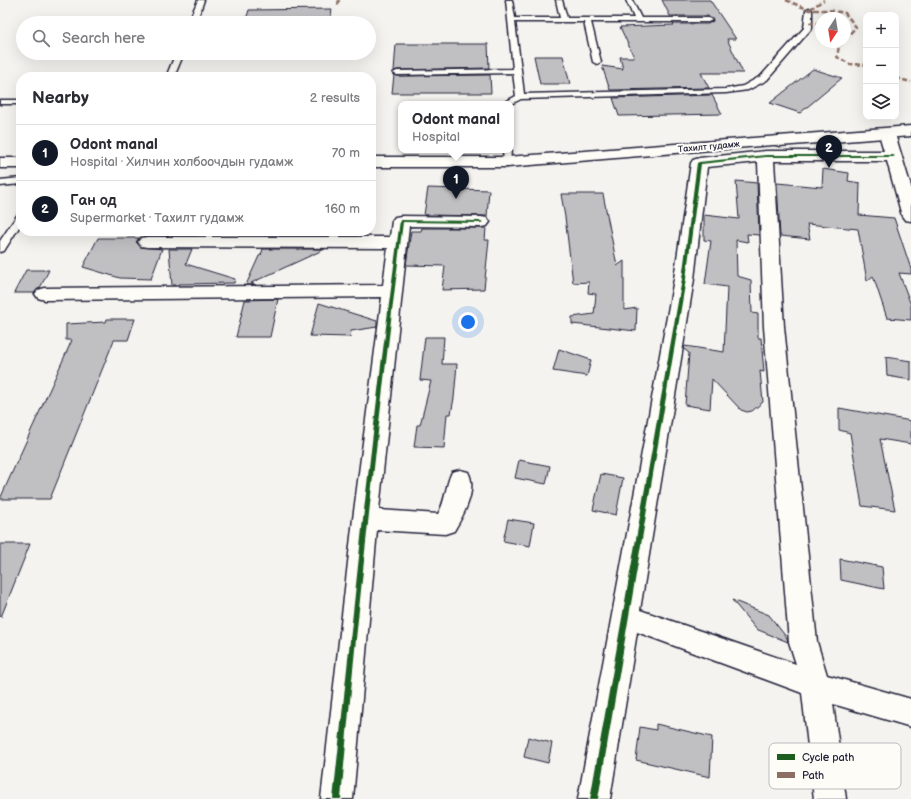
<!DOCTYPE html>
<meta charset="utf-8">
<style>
:root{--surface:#fff;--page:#f7f7f7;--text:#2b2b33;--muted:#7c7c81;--line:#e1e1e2;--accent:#111827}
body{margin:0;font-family:"Balsamiq Sans",sans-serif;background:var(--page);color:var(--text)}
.controls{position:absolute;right:12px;top:12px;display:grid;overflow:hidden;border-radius:8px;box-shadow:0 4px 16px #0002}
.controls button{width:36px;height:36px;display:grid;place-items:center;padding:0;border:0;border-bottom:1px solid var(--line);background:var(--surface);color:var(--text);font:20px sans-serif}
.compass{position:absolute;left:815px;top:12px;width:36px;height:36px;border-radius:50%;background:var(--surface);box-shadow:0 4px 16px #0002;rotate:192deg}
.you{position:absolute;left:468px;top:322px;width:14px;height:14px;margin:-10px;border:3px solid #fff;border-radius:50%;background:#1a73e8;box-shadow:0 0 0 6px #1a73e833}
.badge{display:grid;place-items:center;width:26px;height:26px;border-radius:50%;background:var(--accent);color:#fff;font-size:13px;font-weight:700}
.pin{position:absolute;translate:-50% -33px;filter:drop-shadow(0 1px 2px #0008)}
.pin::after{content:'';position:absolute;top:21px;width:14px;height:12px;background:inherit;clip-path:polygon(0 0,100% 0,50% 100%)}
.popup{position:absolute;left:398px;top:101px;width:116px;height:52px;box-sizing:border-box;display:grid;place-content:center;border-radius:8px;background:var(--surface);filter:drop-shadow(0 1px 3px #0005);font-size:13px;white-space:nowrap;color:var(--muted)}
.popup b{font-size:15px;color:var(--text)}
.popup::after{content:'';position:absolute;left:50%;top:100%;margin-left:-8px;border:8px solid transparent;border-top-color:var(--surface)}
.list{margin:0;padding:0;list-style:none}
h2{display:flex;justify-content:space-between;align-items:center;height:52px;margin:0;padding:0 16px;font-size:17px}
h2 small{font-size:13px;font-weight:400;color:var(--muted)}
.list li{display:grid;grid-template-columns:26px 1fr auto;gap:12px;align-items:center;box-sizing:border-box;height:56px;padding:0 16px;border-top:1px solid var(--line)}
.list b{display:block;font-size:15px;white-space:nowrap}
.list p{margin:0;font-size:13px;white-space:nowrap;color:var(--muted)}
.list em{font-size:13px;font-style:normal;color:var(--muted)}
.icon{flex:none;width:22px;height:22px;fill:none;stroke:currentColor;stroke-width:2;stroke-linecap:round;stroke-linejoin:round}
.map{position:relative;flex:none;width:911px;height:799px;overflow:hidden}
.search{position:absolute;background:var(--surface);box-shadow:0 4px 16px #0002;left:16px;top:16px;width:360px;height:44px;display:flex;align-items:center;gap:10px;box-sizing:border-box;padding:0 14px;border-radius:22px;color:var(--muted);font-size:15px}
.panel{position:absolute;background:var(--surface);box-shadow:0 4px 16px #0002;left:16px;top:72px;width:360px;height:164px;border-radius:16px}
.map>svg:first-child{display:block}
.building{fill:#c0bfc2;stroke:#22223b}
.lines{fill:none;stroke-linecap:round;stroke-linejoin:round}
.service-casing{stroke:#22223b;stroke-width:3}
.minor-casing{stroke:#22223b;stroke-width:3}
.tertiary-casing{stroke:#22223b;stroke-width:3}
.secondary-casing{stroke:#22223b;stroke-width:3}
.service{fill:#fdfcf7;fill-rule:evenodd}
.minor{fill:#fdfcf7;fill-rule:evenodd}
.tertiary{fill:#fdfcf7;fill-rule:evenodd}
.secondary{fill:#fdfcf7;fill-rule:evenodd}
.quiet{stroke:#8d6e63;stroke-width:2.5;stroke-dasharray:5 2.5;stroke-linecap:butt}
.cycleway-casing{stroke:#fdfcf7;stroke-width:3}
.cycleway{fill:#1b5e20;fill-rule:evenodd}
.labels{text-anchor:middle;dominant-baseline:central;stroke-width:4;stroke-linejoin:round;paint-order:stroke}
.far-street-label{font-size:9px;fill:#22223b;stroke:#fdfcf7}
.key{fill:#fdfcf7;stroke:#bbbbbf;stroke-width:1}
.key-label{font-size:11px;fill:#22223b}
</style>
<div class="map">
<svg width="911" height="799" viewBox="0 0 911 799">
<rect width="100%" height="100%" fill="#f4f3ef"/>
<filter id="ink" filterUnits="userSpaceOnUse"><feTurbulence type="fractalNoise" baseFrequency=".025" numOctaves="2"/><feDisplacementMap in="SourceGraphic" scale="8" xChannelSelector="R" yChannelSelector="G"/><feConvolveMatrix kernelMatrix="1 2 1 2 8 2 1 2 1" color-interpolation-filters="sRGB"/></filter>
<g filter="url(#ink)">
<g class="building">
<path d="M662 0H710L736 39H727L743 73H701L709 88 610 90 602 66 623 69 620 57H634L620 27 674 25 673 24H708L713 21 708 16H670Z"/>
<path d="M332 9 330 23H245L249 10Z"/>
<path d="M396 44H488L489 68 397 70 394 71Z"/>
<path d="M236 53H325L235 55Z"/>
<path d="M534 56H563L570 84H540Z"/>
<path d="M813 69 842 78 800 113 770 103Z"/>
<path d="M394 75 397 76 490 75 491 93H392Z"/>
<path d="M712 95 722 114 619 116 613 98Z"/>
<path d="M823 169 849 173 848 181 860 183 859 215 894 218 911 269V274L899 273 911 305V320L887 318 873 276 867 281 858 229 807 224 810 239 780 236 777 183 822 187Z"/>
<path d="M736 181 757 183 759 235 747 234 748 242 736 240 737 276 751 280 752 313 758 314V338H761L764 372 760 371 763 402 752 411 747 412 741 410 712 379 710 409 685 405 689 353 684 349 685 346 724 352 727 287 705 284 711 241 704 240V215L739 219Z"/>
<path d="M428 188 489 190 487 216 424 215Z"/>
<path d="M561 194H603L617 266 624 261V310L637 308 636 331 572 324V317L594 314 596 294 588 293 589 282 573 283 565 217Z"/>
<path d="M422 228H486L485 240H489L484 289 442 290 445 266 406 265 411 231H421Z"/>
<path d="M146 231H198L196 236H168V233L167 236H144Z"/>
<path d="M266 231H365L355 236H265Z"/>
<path d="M98 238H139L136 242 141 247 162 249 151 279 120 278 83 267Z"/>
<path d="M169 249H192L186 264 235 279 234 283 179 284 178 285H172Z"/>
<path d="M263 249H325L251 283 256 285H246L259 256 261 255Z"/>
<path d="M26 270H49L40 288 34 293H14Z"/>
<path d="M278 299 270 337H236L245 300Z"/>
<path d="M319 303 377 321V327L351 331 350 337 310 336Z"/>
<path d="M107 319H135L128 340H114L50 499H0L72 340H66V324L106 322Z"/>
<path d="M425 337H444L442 364H457L454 398 451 414H447L444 448 414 447 417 425H420L431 381 420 380Z"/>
<path d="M559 349 591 360 587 376 553 371Z"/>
<path d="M886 357 911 361V380L887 376Z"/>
<path d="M839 408 911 421V444L880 439 895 510 862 506 850 433 839 430Z"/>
<path d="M519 460 550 466 546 484 515 478Z"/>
<path d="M601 474 623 478 616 515 593 510Z"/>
<path d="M508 519 534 523 530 546 503 541Z"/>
<path d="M0 544H30L1 617 0 616Z"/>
<path d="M840 559 882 567 884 589 841 580Z"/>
<path d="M732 600 769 615 787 638 788 642 756 629Z"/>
<path d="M656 724 712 737 710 777 636 760 640 727 656 730Z"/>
<path d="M528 737 552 743 548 763 524 757Z"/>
</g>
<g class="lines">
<g class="service-casing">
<g id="service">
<path d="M198 0H204L196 23H188Z"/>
<path d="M506 0H512L515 18H560L556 0H562L567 18H634L626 0H632L641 18H708L712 20 708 22H591L601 62 597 64 593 62 584 22H515L524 94 726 89 743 86 761 76 804 28 806 10 809 8 812 10V28L767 80 748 90 726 93 521 99 511 104H501L516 96 513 73 397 75 393 73 397 71 513 69Z"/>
<path d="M176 53H184L174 77H166Z"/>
<rect x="0" y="100" width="21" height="4"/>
<path d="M511 149 510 164H504L503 150Z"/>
<path d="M21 178V184L0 186V180Z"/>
<path d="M21 213V224L4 251 0 252V241L18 214Z"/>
</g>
</g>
<g class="minor-casing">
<g id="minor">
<path d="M887 129 893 131 895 134 911 187V221L905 220 902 216 887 161H774L784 327 817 642 827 675 911 699V727L833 704 846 799H814L802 693 637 632 610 799H578L674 279 691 163 693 160 699 158 766 151H884L879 134 881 131ZM758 162 764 327 789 642 796 664 640 610 694 279 707 167Z"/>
<path d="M401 216 481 217 487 218 490 222 487 226 481 227 409 226 379 510 438 514C446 501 445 486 452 472L460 470 468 472C478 490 463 516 454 531L445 534 377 530 353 799H321L353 519 382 297 45 300 38 298 35 294 38 290 45 288 383 285 388 248 147 247 141 246 138 242 141 238 147 237H390L392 221 395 217Z"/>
</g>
</g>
<g class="tertiary-casing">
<path id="tertiary" d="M779 136 785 138 787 141 785 144 507 167 501 165 499 162 501 159 507 157Z"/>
</g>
<g class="secondary-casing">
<g id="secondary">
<path d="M911 126V136L779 146 773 144 771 141 773 138 779 136Z"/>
<path d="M371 157H507L513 159 515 162 513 165 507 167H371Z"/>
<rect x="0" y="158" width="21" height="10"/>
</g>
</g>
<use href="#service" class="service"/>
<use href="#minor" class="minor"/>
<use href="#tertiary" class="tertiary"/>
<use href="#secondary" class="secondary"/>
<g class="quiet">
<path d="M786 0 809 10H828L845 13 856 27 845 39"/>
<path d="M338 5 339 0"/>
<path d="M810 9 824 0"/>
<path d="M809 23H821"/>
<path d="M843 42 839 46 837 57 850 64 866 65"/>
<path d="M896 78 911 82"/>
</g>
<g class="cycleway-casing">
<g id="cycleway">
<path d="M766 155H893L895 156 893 157H766L701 164 686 279 598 799H590L682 279 697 163 699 162Z"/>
<path d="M400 220 481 221 483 222 481 223 403 222C379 414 358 606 341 799H333L364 510 381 365Z"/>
</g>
</g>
<use href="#cycleway" class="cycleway"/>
</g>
</g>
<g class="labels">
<g class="far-street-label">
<text transform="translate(709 147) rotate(-5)">Тахилт гудамж</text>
</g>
</g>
<rect x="769" y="743" width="132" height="46" rx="6" class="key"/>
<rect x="777" y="754" width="18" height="6" fill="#1b5e20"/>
<rect x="777" y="772" width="18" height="6" fill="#8d6e63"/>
<g class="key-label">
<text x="802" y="761">Cycle path</text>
<text x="802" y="779">Path</text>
</g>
</svg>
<div class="controls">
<button>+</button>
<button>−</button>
<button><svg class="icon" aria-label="layers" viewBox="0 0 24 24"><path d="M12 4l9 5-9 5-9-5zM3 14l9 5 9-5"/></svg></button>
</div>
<svg class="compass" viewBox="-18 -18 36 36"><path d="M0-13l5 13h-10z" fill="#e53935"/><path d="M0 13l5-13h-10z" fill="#7c7c81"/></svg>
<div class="you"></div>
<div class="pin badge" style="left:456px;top:199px">1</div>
<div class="popup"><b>Odont manal</b>Hospital</div>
<div class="pin badge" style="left:829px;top:168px">2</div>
<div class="search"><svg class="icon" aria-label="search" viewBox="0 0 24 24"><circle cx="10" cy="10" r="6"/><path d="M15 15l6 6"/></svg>Search here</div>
<section class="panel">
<h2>Nearby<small>2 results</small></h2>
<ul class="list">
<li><span class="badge">1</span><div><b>Odont manal</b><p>Hospital · Хилчин холбоочдын гудамж</p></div><em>70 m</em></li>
<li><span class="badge">2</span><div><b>Ган од</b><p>Supermarket · Тахилт гудамж</p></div><em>160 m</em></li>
</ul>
</section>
</div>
